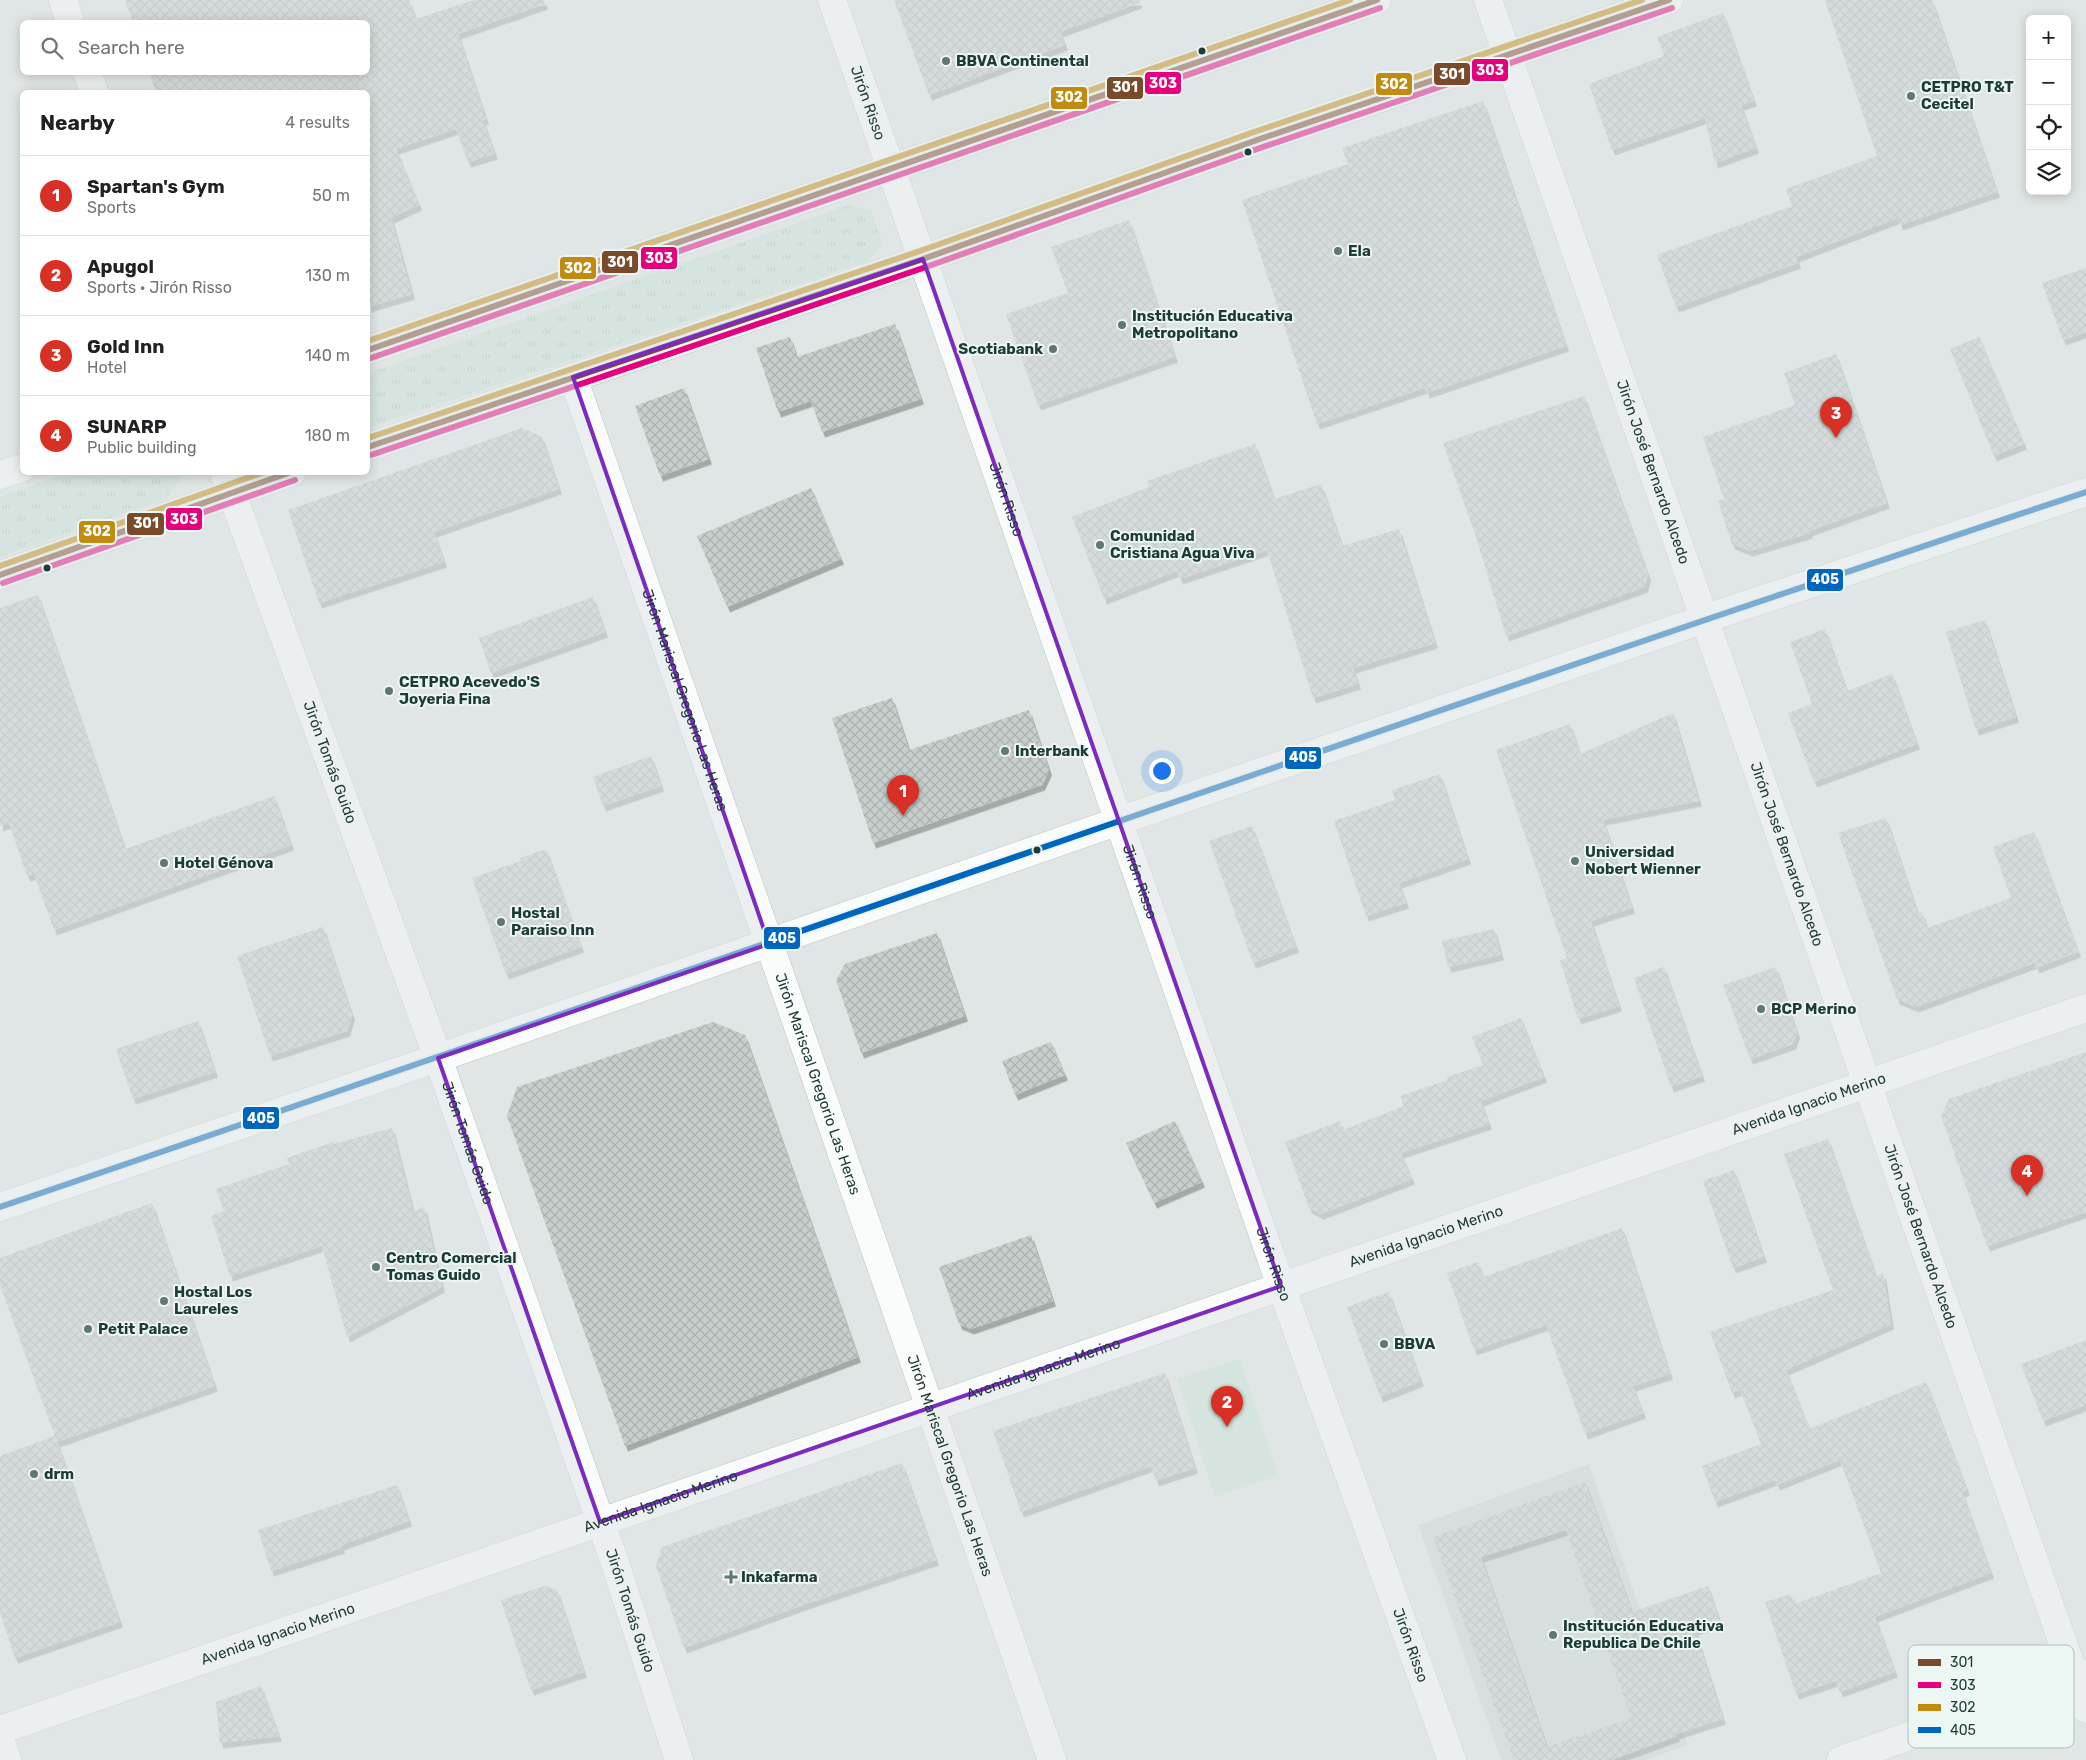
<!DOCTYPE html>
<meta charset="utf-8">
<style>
:root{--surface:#fff;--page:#f2f2f2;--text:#202124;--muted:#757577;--line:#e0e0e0;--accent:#d93025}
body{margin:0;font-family:Rubik,sans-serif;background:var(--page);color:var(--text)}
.controls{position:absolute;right:15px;top:15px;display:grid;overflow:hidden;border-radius:8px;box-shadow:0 2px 12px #0003}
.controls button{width:45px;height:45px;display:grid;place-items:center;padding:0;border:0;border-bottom:1px solid var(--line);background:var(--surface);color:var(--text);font:25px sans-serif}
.you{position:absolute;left:1161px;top:770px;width:18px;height:18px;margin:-12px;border:4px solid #fff;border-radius:50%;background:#1a73e8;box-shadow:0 0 0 8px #1a73e833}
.badge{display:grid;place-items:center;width:32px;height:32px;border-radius:50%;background:var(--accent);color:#fff;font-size:16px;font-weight:700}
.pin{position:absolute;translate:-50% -41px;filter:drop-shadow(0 1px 2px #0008)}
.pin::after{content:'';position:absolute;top:26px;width:18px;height:15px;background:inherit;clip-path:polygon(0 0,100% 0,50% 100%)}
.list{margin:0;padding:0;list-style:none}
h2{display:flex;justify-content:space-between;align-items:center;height:65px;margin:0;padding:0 20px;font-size:21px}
h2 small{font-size:16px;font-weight:400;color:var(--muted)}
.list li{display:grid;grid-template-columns:32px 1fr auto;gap:15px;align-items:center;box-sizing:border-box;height:80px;padding:0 20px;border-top:1px solid var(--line)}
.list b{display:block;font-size:19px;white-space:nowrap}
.list p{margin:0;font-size:16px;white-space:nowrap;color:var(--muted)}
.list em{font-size:16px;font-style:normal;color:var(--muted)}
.icon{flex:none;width:28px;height:28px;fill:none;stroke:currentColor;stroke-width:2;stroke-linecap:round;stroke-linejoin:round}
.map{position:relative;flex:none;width:2086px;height:1760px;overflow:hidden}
.search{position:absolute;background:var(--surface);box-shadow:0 2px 12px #0003;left:20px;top:20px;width:350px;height:55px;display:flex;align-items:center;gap:12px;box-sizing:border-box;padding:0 18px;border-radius:8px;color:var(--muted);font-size:19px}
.panel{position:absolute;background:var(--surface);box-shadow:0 2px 12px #0003;left:20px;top:90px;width:350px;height:385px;border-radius:8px}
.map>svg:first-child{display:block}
.built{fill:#cdd8d6}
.grass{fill:url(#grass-tufts)}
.pitch{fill:#c7e2d4}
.building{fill:url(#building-cross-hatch);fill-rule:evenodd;filter:url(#shadow)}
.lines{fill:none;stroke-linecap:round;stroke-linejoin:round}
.street-casing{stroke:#bdc3c2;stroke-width:29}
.secondary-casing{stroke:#bbc4c3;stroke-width:29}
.street{stroke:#fafbfb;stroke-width:28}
.secondary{stroke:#fafbfb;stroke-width:28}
.bus-1-casing{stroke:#ecf7f4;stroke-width:10}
.bus-2-casing{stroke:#ecf7f4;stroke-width:10}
.bus-3-casing{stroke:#ecf7f4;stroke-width:10}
.bus-4-casing{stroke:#ecf7f4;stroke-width:10}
.bus-1{stroke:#7a4b2a;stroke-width:6}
.bus-2{stroke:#e5007d;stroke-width:6}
.bus-3{stroke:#c08b0e;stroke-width:6}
.bus-4{stroke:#0065bd;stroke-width:6}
.marked{fill:none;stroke:#7b2cbf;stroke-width:4;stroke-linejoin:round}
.bus-dot{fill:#1d3b39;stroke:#ecf7f4;stroke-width:2}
.poi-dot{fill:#617775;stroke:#ecf7f4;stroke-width:2}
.labels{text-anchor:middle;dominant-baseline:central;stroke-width:4;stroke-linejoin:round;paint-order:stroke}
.poi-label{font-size:15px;font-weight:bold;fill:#1d3b39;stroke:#ecf7f4;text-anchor:start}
.street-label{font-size:15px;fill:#1d3b39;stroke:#ecf7f4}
.key{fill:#ecf7f4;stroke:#aebfbc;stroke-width:1}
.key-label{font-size:14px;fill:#1d3b39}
.line-badge{stroke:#ecf7f4;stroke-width:2}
.badge-label{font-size:14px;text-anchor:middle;font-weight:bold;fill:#fff}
</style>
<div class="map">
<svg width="2086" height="1760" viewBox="0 0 2086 1760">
<defs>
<pattern id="grass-tufts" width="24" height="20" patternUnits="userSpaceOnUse" patternTransform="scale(1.25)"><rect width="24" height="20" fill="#c7e2d4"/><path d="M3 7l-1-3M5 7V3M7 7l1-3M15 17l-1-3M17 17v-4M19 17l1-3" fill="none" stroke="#aac3b7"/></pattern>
<pattern id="building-cross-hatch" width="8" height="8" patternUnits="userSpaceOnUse" patternTransform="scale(1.25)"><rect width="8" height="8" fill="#c7cecc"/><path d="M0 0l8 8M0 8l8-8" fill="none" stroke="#aab2b0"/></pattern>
<filter id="shadow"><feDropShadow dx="3" dy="5.5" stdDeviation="0" flood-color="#0004"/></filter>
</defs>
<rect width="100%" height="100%" fill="#e0e6e5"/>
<path class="built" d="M1589 1464 1688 1745 1645 1760H1501L1418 1525Z"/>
<g class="grass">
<path d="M849 205 871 210 883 244 868 261 368 428V373Z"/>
<path d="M71 472 179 473 181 479 165 499 0 557V497Z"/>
</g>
<path class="pitch" d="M1240 1359 1278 1476 1215 1497 1177 1379Z"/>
<g class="building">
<path d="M125 0H409L416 19 474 0H544L545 4 458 34 486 119 483 120 495 154 468 162 456 129 396 149 419 205 391 218 412 294 368 307V92H156L149 72H368V22H133Z"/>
<path d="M894 0H1139V3L1060 32 1065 45 929 95Z"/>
<path d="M1825 0H1932L1997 192 1900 225 1898 218 1796 257 1798 263 1676 307 1657 255 1792 206 1786 189 1877 156Z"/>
<path d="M1723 13 1754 101 1741 105 1756 148 1715 163 1705 118 1612 150 1589 84 1664 56 1657 37Z"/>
<path d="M1483 101 1566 346 1427 393 1425 388 1317 424 1242 200 1348 164 1342 148Z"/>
<path d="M1129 220 1175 357 1038 405 1006 314 1068 293 1051 247Z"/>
<path d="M2086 268V332L2063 340 2042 283Z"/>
<path d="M895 324 921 399 822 432 811 401 778 412 756 348 790 337 797 357Z"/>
<path d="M1979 337 2024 444 1994 456 1950 349Z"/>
<path d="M1836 354 1887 503 1809 531 1810 533 1750 551 1732 544 1718 501 1724 499 1703 437 1795 405 1784 373Z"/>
<path d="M684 388 709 459 660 476 635 406Z"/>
<path d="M1584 396 1648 575 1645 587 1506 636 1476 537 1443 443Z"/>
<path d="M522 428 542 437 559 489 434 532 444 562 319 603 288 510Z"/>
<path d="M1255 444 1274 499 1321 484 1342 546 1399 529 1435 643 1353 668 1358 684 1313 698 1267 550 1180 579 1177 571 1104 599 1072 517 1149 487 1147 481Z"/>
<path d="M811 488 841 559 727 607 697 536Z"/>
<path d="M38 595 125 849 274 796 291 845 54 930 34 874 27 876 9 823 0 826V608Z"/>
<path d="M593 597 605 632 491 673 479 638Z"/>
<path d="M1985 620 2016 717 1976 730 1946 632Z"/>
<path d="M1825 629 1847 691 1892 674 1917 744 1814 782 1788 713 1812 704 1790 642Z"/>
<path d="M892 698 909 750 1029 710 1049 770 1042 785 873 843 832 718Z"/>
<path d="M1673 713 1699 801 1603 820 1632 908 1591 921 1619 1006 1578 1019 1560 960 1567 958 1496 750 1570 724 1580 754Z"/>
<path d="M651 756 661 786 603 806 593 777Z"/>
<path d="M1440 774 1468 859 1399 883 1406 903 1366 916 1334 821 1395 800 1392 790Z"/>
<path d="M1886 818 1918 914 1922 912 1927 928 2011 898 1993 847 2034 832 2078 952 2036 968 2035 963 1916 1007 1897 999 1838 833Z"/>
<path d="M1252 826 1296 947 1253 963 1209 841Z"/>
<path d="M546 849 581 947 506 974 472 878 521 861 520 858Z"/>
<path d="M323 927 352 1015 347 1031 270 1056 237 956Z"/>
<path d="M1494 929 1501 955 1448 967 1442 941Z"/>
<path d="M937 933 965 1016 861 1053 836 980 845 964Z"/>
<path d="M1664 967 1702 1076 1671 1087 1634 978Z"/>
<path d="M1776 967 1797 1033 1793 1044 1750 1059 1723 985Z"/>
<path d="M1521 1018 1544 1077 1481 1101 1489 1124 1401 1153 1412 1179 1321 1214 1309 1208 1285 1142 1340 1121 1343 1130 1404 1106 1400 1096 1448 1080 1447 1077 1483 1065 1472 1037Z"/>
<path d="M198 1021 215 1072 133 1099 116 1049Z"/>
<path d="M713 1022 745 1035 858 1357 625 1446 507 1116 517 1087Z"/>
<path d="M1051 1042 1065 1075 1015 1095 1002 1061Z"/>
<path d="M2086 1052V1212L1987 1246 1941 1116 1949 1099Z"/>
<path d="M1175 1121 1202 1182 1154 1203 1126 1143Z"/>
<path d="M392 1128 413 1212 424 1207 442 1287 347 1337 322 1246 230 1276 211 1216 224 1211 216 1189 289 1164 287 1158 333 1142 334 1144Z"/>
<path d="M1828 1139 1876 1276 1883 1273 1891 1324 1786 1370 1809 1429 1926 1382 1967 1490 1962 1492 1991 1573 1875 1617 1895 1672 1840 1692 1836 1681 1796 1694 1765 1602 1791 1594 1794 1604 1881 1573 1840 1460 1777 1485 1775 1480 1715 1502 1702 1466 1761 1444 1740 1390 1732 1393 1710 1332 1833 1290 1784 1154Z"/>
<path d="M1734 1170 1764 1257 1733 1268 1703 1181Z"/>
<path d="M152 1203 215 1386 57 1442 0 1285V1258Z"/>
<path d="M1622 1228 1670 1374 1633 1386 1643 1413 1585 1434 1546 1325 1474 1350 1447 1273 1478 1262 1483 1277Z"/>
<path d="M1031 1235 1053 1301 971 1329 959 1324 939 1267Z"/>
<path d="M1389 1292 1421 1381 1380 1397 1347 1307Z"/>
<path d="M2086 1340V1405L2043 1421 2021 1364Z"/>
<path d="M1165 1373 1195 1468 1156 1481 1151 1466 1021 1512 993 1431Z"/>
<path d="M55 1436 120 1622 15 1658 0 1613V1456Z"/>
<path d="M902 1463 936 1560 806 1604 684 1648 656 1566 662 1547Z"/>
<path d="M1585 1482 1632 1612 1708 1586 1720 1622 1695 1630 1723 1719 1676 1734 1677 1736 1611 1760H1514L1433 1537ZM1566 1530 1631 1718 1547 1747 1481 1557Z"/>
<path d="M397 1485 409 1521 341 1545 342 1548 271 1571 258 1530Z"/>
<path d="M545 1586 557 1590 584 1672 531 1690 501 1600Z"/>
<path d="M261 1686 279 1736 220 1743 216 1702Z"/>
</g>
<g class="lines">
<g class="street-casing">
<g id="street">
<path d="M63 0 70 22"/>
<path id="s1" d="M832 0 1281 1286 1452 1760"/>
<path id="s2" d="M1488 0 2086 1709"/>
<path d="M87 72 94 92"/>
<path id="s3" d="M573 377 1052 1760"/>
<path id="s4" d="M224 472 438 1058 614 1560 679 1760"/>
<path id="s5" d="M0 1730 2086 1008"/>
<path d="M0 1739 7 1760"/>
<path d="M1841 1760 2086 1674"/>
</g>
</g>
<g class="secondary-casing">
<g id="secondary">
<path d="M368 350 1377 0"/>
<path d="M368 447 923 259 1257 140 1669 0"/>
<path d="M0 475 22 468"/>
<path d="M0 575 292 472"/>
<path d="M0 1207 476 1045 1119 821 1704 619 2086 492"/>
</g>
</g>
<use href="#street" class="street"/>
<use href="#secondary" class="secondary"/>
<g class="bus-1-casing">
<g id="bus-1">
<path d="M368 350 1377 0"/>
<path d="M368 447 923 259 1257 140 1669 0"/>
<path d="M0 575 291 472"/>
</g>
</g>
<g class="bus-2-casing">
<g id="bus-2">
<path d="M371 358 1380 8"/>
<path d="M371 455 926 267 1260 148 1672 8"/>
<path d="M3 583 295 480"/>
</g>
</g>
<g class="bus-3-casing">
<g id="bus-3">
<path d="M368 341 1350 0"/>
<path d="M368 438 920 251 1254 132 1642 0"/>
<path d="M0 566 264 472"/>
</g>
</g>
<g class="bus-4-casing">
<path id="bus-4" d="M0 1207C696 970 1388 724 2086 492"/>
</g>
<use href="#bus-1" class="bus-1"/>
<use href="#bus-2" class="bus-2"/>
<use href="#bus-3" class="bus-3"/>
<use href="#bus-4" class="bus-4"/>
</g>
<path d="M0 0H2086V1760H0ZM923 259 1281 1286 600 1522 438 1058 769 944 573 377Z" fill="#e0e6e5" fill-opacity=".55" fill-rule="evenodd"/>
<path class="marked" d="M923 259 1281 1286 600 1522 438 1058 769 944 573 377Z"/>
<g class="bus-dot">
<circle cx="1202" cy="51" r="4.5"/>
<circle cx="1248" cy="152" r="4.5"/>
<circle cx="47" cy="568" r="4.5"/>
<circle cx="1037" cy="850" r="4.5"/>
</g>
<g class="poi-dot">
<circle cx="946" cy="61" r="5"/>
<circle cx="1911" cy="96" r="5"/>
<circle cx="1338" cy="251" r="5"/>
<circle cx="1122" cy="325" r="5"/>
<circle cx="1053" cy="349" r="5"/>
<circle cx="1100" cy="545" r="5"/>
<circle cx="389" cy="691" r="5"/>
<circle cx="1005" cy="751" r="5"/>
<circle cx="1575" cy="861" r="5"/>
<circle cx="164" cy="863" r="5"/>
<circle cx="501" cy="922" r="5"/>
<circle cx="1761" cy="1009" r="5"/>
<circle cx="376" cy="1267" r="5"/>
<circle cx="164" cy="1301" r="5"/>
<circle cx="88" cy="1329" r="5"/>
<circle cx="1384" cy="1344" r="5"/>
<circle cx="34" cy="1474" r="5"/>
<path d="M728.5 1569.5h5v5h5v5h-5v5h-5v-5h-5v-5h5z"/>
<circle cx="1553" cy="1635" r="5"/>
</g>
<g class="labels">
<g class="poi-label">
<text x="956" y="61">BBVA Continental</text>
<text x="1921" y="87">CETPRO T&amp;T<tspan x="1921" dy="17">Cecitel</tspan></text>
<text x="1348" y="251">Ela</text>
<text x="1132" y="316">Institución Educativa<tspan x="1132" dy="17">Metropolitano</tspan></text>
<text x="1043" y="349" text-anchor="end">Scotiabank</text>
<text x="1110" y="536">Comunidad<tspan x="1110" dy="17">Cristiana Agua Viva</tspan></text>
<text x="399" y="682">CETPRO Acevedo'S<tspan x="399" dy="17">Joyeria Fina</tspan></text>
<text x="1015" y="751">Interbank</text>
<text x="1585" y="852">Universidad<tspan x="1585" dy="17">Nobert Wienner</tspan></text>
<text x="174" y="863">Hotel Génova</text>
<text x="511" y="913">Hostal<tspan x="511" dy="17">Paraiso Inn</tspan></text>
<text x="1771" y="1009">BCP Merino</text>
<text x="386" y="1258">Centro Comercial<tspan x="386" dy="17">Tomas Guido</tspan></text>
<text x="174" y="1292">Hostal Los<tspan x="174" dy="17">Laureles</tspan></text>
<text x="98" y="1329">Petit Palace</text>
<text x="1394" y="1344">BBVA</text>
<text x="44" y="1474">drm</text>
<text x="741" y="1577">Inkafarma</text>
<text x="1563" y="1626">Institución Educativa<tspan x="1563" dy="17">Republica De Chile</tspan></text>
</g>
<g class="street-label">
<text stroke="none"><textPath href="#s1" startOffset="109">Jirón Risso</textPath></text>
<text stroke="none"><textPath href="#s2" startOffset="500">Jirón José Bernardo Alcedo</textPath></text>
<text stroke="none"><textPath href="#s1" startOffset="529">Jirón Risso</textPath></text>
<text stroke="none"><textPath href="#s3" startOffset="342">Jirón Mariscal Gregorio Las Heras</textPath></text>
<text stroke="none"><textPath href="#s4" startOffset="309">Jirón Tomás Guido</textPath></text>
<text stroke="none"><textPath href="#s2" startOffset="905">Jirón José Bernardo Alcedo</textPath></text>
<text stroke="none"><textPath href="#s1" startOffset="934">Jirón Risso</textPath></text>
<text stroke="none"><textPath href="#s3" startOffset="748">Jirón Mariscal Gregorio Las Heras</textPath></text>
<text stroke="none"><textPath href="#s5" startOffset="1914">Avenida Ignacio Merino</textPath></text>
<text stroke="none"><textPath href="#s4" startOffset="714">Jirón Tomás Guido</textPath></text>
<text stroke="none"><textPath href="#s5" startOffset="1509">Avenida Ignacio Merino</textPath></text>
<text stroke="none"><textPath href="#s2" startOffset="1310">Jirón José Bernardo Alcedo</textPath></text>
<text stroke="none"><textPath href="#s1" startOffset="1339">Jirón Risso</textPath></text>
<text stroke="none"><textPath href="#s5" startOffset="1104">Avenida Ignacio Merino</textPath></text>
<text stroke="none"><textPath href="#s3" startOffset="1152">Jirón Mariscal Gregorio Las Heras</textPath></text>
<text stroke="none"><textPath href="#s5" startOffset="699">Avenida Ignacio Merino</textPath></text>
<text stroke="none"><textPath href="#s4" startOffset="1209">Jirón Tomás Guido</textPath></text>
<text stroke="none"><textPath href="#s5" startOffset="294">Avenida Ignacio Merino</textPath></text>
<text stroke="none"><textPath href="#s1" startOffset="1744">Jirón Risso</textPath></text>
</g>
</g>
<rect x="1908" y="1645" width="166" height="103" rx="8" class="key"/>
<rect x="1918" y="1659" width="23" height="7" fill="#7a4b2a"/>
<rect x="1918" y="1682" width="23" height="6" fill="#e5007d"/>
<rect x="1918" y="1704" width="23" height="7" fill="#c08b0e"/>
<rect x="1918" y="1727" width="23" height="6" fill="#0065bd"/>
<g class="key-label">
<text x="1950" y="1667">301</text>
<text x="1950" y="1690">303</text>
<text x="1950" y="1712">302</text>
<text x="1950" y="1735">405</text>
</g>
<g class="line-badge">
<rect x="1471" y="58" width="38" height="24" rx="5" fill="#e5007d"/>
<rect x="1433" y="62" width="38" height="24" rx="5" fill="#7a4b2a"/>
<rect x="1144" y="71" width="38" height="24" rx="5" fill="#e5007d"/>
<rect x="1375" y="72" width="38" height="24" rx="5" fill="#c08b0e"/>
<rect x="1106" y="76" width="38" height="24" rx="5" fill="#7a4b2a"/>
<rect x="1050" y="86" width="38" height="24" rx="5" fill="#c08b0e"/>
<rect x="640" y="246" width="38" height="24" rx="5" fill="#e5007d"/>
<rect x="601" y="250" width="38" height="24" rx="5" fill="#7a4b2a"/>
<rect x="559" y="256" width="38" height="24" rx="5" fill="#c08b0e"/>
<rect x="165" y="507" width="38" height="24" rx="5" fill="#e5007d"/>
<rect x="126" y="512" width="39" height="24" rx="5" fill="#7a4b2a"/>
<rect x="78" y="520" width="38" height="24" rx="5" fill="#c08b0e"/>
<rect x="1806" y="568" width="38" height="24" rx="5" fill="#0065bd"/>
<rect x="1284" y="746" width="38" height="24" rx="5" fill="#0065bd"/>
<rect x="763" y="926" width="38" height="24" rx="5" fill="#0065bd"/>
<rect x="242" y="1106" width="38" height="24" rx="5" fill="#0065bd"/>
</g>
<g class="badge-label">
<text x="1490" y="75">303</text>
<text x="1452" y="79">301</text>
<text x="1163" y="88">303</text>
<text x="1394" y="89">302</text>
<text x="1125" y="92">301</text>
<text x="1069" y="102">302</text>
<text x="659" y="263">303</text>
<text x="620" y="267">301</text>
<text x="578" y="273">302</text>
<text x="184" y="524">303</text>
<text x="146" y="528">301</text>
<text x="97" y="536">302</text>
<text x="1825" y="584">405</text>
<text x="1303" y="762">405</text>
<text x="782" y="943">405</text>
<text x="261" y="1123">405</text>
</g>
</svg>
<div class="controls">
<button>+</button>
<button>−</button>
<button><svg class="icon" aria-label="locate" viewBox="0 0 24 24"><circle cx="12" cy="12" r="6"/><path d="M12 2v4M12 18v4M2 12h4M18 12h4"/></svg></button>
<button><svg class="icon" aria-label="layers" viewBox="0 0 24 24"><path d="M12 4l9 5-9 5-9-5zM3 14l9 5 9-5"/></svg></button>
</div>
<div class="you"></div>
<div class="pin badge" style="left:903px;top:816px">1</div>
<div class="pin badge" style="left:1227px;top:1427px">2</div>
<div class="pin badge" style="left:1836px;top:438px">3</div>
<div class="pin badge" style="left:2027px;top:1196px">4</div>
<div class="search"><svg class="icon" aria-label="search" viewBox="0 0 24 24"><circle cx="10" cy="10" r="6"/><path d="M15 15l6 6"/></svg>Search here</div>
<section class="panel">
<h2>Nearby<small>4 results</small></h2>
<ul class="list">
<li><span class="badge">1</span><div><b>Spartan's Gym</b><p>Sports</p></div><em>50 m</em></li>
<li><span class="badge">2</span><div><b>Apugol</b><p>Sports · Jirón Risso</p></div><em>130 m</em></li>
<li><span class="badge">3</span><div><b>Gold Inn</b><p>Hotel</p></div><em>140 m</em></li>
<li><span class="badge">4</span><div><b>SUNARP</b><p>Public building</p></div><em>180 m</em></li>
</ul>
</section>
</div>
